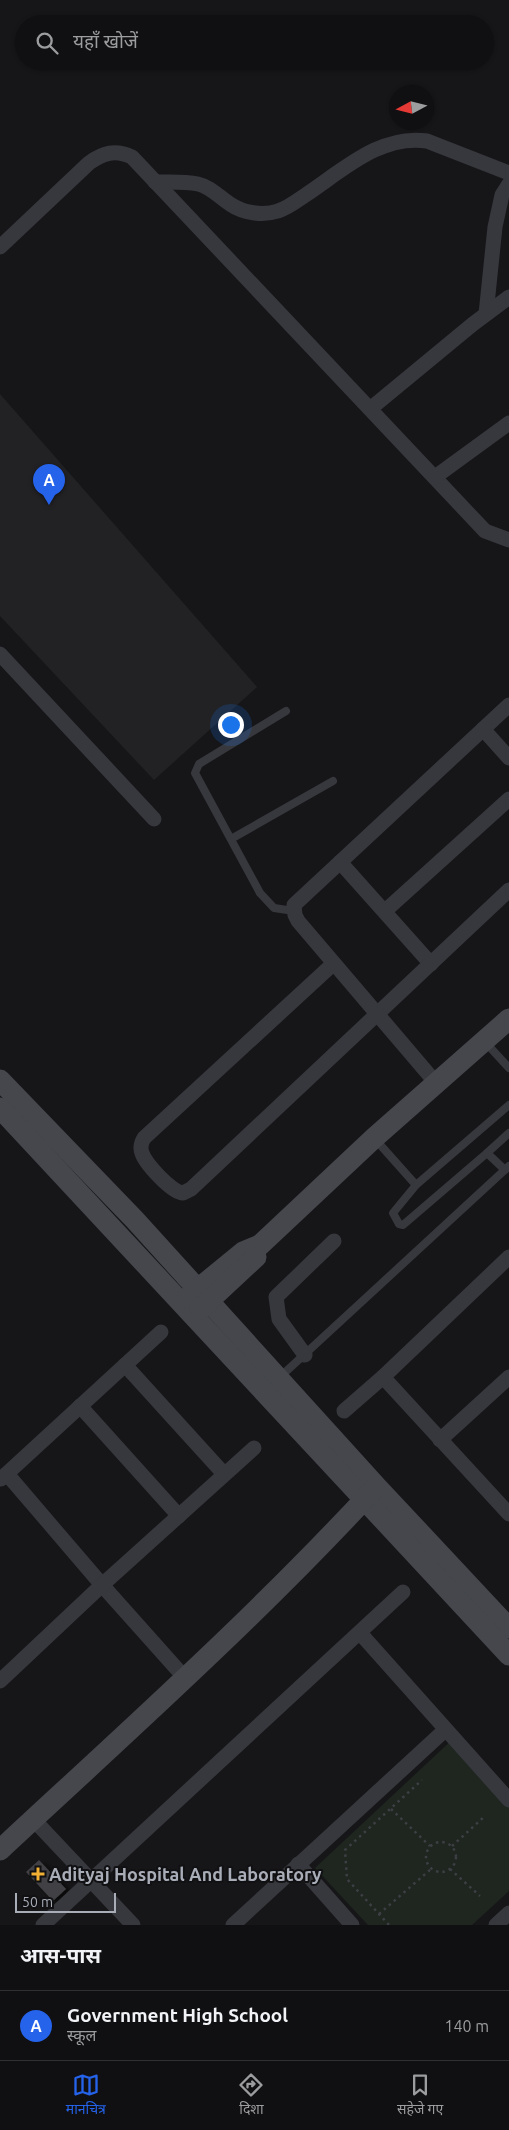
<!DOCTYPE html>
<html lang="hi">
<meta charset="utf-8">
<style>
:root{--surface:#101012;--page:#19191b;--text:#f1f3f6;--muted:#9c9d9f;--line:#303032;--accent:#2563eb}
body{margin:0;font-family:Ubuntu,"Noto Sans Devanagari",sans-serif;background:var(--page);color:var(--text)}
.compass{position:absolute;left:389px;top:85px;width:45px;height:45px;border-radius:50%;background:var(--surface);box-shadow:0 1px 4px #0004;rotate:263deg}
.scale{position:absolute;left:15px;bottom:12px;width:101px;box-sizing:border-box;padding-left:5px;border:2px solid #a8adb8;border-top:0;font-size:14px;line-height:18px;white-space:nowrap;color:#a8adb8;-webkit-text-stroke:4px #111113;paint-order:stroke}
.you{position:absolute;left:230px;top:724px;width:18px;height:18px;margin:-12px;border:4px solid #fff;border-radius:50%;background:#1a73e8;box-shadow:0 0 0 8px #1a73e833}
.badge{display:grid;place-items:center;width:32px;height:32px;border-radius:50%;background:var(--accent);color:#fff;font-size:16px;font-weight:700}
.pin{position:absolute;translate:-50% -41px;filter:drop-shadow(0 1px 2px #0008)}
.pin::after{content:'';position:absolute;top:26px;width:18px;height:15px;background:inherit;clip-path:polygon(0 0,100% 0,50% 100%)}
.list{margin:0;padding:0;list-style:none}
h2{display:flex;justify-content:space-between;align-items:center;height:65px;margin:0;padding:0 20px;font-size:21px}
h2 small{font-size:16px;font-weight:400;color:var(--muted)}
.list li{display:grid;grid-template-columns:32px 1fr auto;gap:15px;align-items:center;box-sizing:border-box;height:70px;padding:0 20px;border-top:1px solid var(--line)}
.list b{display:block;font-size:19px;white-space:nowrap}
.list p{margin:0;font-size:16px;white-space:nowrap;color:var(--muted)}
.list em{font-size:16px;font-style:normal;color:var(--muted)}
.icon{flex:none;width:28px;height:28px;fill:none;stroke:currentColor;stroke-width:2;stroke-linecap:round;stroke-linejoin:round}
.map{position:relative;flex:none;width:509px;height:1925px;overflow:hidden}
.search{position:absolute;background:var(--surface);box-shadow:0 1px 4px #0004;left:15px;right:15px;top:15px;height:55px;display:flex;align-items:center;gap:12px;box-sizing:border-box;padding:0 18px;border-radius:28px;color:var(--muted);font-size:19px}
.sheet{height:135px;background:var(--surface)}
nav{display:flex;justify-content:space-around;align-items:center;box-sizing:border-box;height:70px;border-top:1px solid var(--line);background:var(--surface);font-size:14px;color:var(--muted)}
nav a{display:grid;justify-items:center;gap:2px}
nav .on{color:var(--accent)}
.map>svg:first-child{display:block}
.built{fill:#222225}
.green{fill:#1e261f}
.building{fill:#404145;filter:url(#shadow)}
.lines{fill:none;stroke-linecap:round;stroke-linejoin:round}
.path{stroke:#3d3f44;stroke-width:2.5;stroke-dasharray:2.5 4;stroke-linecap:butt}
.lane{stroke:#37383d;stroke-width:8}
.street{stroke:#37383d;stroke-width:15}
.secondary{stroke:#45474d;stroke-width:21}
.poi-dot{fill:#f2b134;stroke:#111113;stroke-width:2}
.labels{text-anchor:middle;dominant-baseline:central;stroke-width:4;stroke-linejoin:round;paint-order:stroke}
.poi-label{font-size:18px;font-weight:bold;fill:#a8adb8;stroke:#111113;text-anchor:start}
</style>
<div class="map">
<svg width="509" height="1925" viewBox="0 0 509 1925">
<defs>
<filter id="shadow"><feDropShadow dx="5.5" dy="3" stdDeviation="2.5" flood-color="#0009"/></filter>
</defs>
<rect width="100%" height="100%" fill="#161618"/>
<path class="built" d="M0 394 257 687 154 780 0 616Z"/>
<path class="green" d="M454 1738 509 1797V1891L472 1925H368L315 1868Z"/>
<path class="building" d="M39 1860 66 1889 53 1901 26 1872Z"/>
<g class="lines">
<g class="path">
<path d="M391 1809 430 1846"/>
<circle cx="441" cy="1857" r="15"/>
<path d="M452 1846 485 1816"/>
<path d="M450 1869 480 1896"/>
<path d="M379 1914 431 1869"/>
<path d="M389 1925 347 1879 345 1850 422 1780"/>
</g>
<g class="lane">
<path d="M286 711 199 764 195 773 260 893 274 908 294 911"/>
<path d="M231 839 333 781"/>
<path d="M486 1043 509 1068"/>
<path d="M375 1139 416 1185 393 1213 399 1224 403 1225 487 1153"/>
<path d="M505 1170 487 1153 509 1133"/>
<path d="M416 1185 509 1105"/>
<path d="M280 1377 509 1166"/>
</g>
<g class="street">
<path d="M155 182C169 182 184 181 198 184 211 187 219 197 230 204 243 213 263 216 278 211 288 208 298 200 307 194 343 170 381 134 427 141L509 173"/>
<path d="M0 247 89 163C103 153 115 149 132 157L485 531 509 540"/>
<path d="M486 314 495 227 502 195 509 184"/>
<path d="M370 409 473 324 509 297"/>
<path d="M435 477 509 423"/>
<path d="M0 654 154 819"/>
<path d="M483 729 509 758"/>
<path d="M340 862 431 964"/>
<path d="M385 911 509 799"/>
<path d="M333 964 144 1138C141 1143 140 1148 142 1153 145 1163 172 1193 183 1193L191 1189 509 890"/>
<path d="M436 1083 298 921 295 915 294 905 509 705"/>
<path d="M305 1355 279 1319 276 1297 334 1241"/>
<path d="M125 1365 224 1474"/>
<path d="M383 1377 509 1514"/>
<path d="M80 1406 179 1516"/>
<path d="M344 1411 383 1377 509 1257"/>
<path d="M440 1440 509 1377"/>
<path d="M7 1474 102 1585 185 1678"/>
<path d="M1 1479 161 1332"/>
<path d="M360 1633 509 1800"/>
<path d="M0 1681 102 1585 254 1448"/>
<path d="M33 1819 133 1925"/>
<path d="M298 1864 352 1925"/>
<path d="M43 1925 403 1592"/>
<path d="M233 1925 445 1730"/>
<path d="M496 1925 509 1913"/>
</g>
<g class="secondary">
<path d="M0 1080 135 1220 377 1487 509 1628"/>
<path d="M0 1108 509 1655"/>
<path d="M187 1298 243 1252 260 1245 374 1138 509 1019"/>
<path d="M200 1309 256 1257"/>
<path d="M0 1850C127 1732 257 1616 374 1489"/>
</g>
</g>
<path class="poi-dot" d="M35.5 1866.5h5v5h5v5h-5v5h-5v-5h-5v-5h5z"/>
<g class="labels">
<g class="poi-label">
<text x="49" y="1874">Adityaj Hospital And Laboratory</text>
</g>
</g>
</svg>
<svg class="compass" viewBox="-18 -18 36 36"><path d="M0-13l5 13h-10z" fill="#e53935"/><path d="M0 13l5-13h-10z" fill="#9c9d9f"/></svg>
<div class="scale">50 m</div>
<div class="you"></div>
<div class="pin badge" style="left:49px;top:505px">A</div>
<div class="search"><svg class="icon" aria-label="search" viewBox="0 0 24 24"><circle cx="10" cy="10" r="6"/><path d="M15 15l6 6"/></svg>यहाँ खोजें</div>
</div>
<section class="sheet">
<h2>आस-पास<small></small></h2>
<ul class="list">
<li><span class="badge">A</span><div><b>Government High School</b><p>स्कूल</p></div><em>140 m</em></li>
</ul>
</section>
<nav>
<a class="on"><svg class="icon" aria-label="map" viewBox="0 0 24 24"><path d="M3 6l6-2 6 2 6-2v14l-6 2-6-2-6 2zM9 4v14M15 6v14"/></svg>मानचित्र</a>
<a><svg class="icon" aria-label="directions" viewBox="0 0 24 24"><path d="M12 3l9 9-9 9-9-9zM9 14v-3h6M13 9l2 2-2 2"/></svg>दिशा</a>
<a><svg class="icon" aria-label="saved" viewBox="0 0 24 24"><path d="M7 4h10v16l-5-4-5 4z"/></svg>सहेजे गए</a>
</nav>
